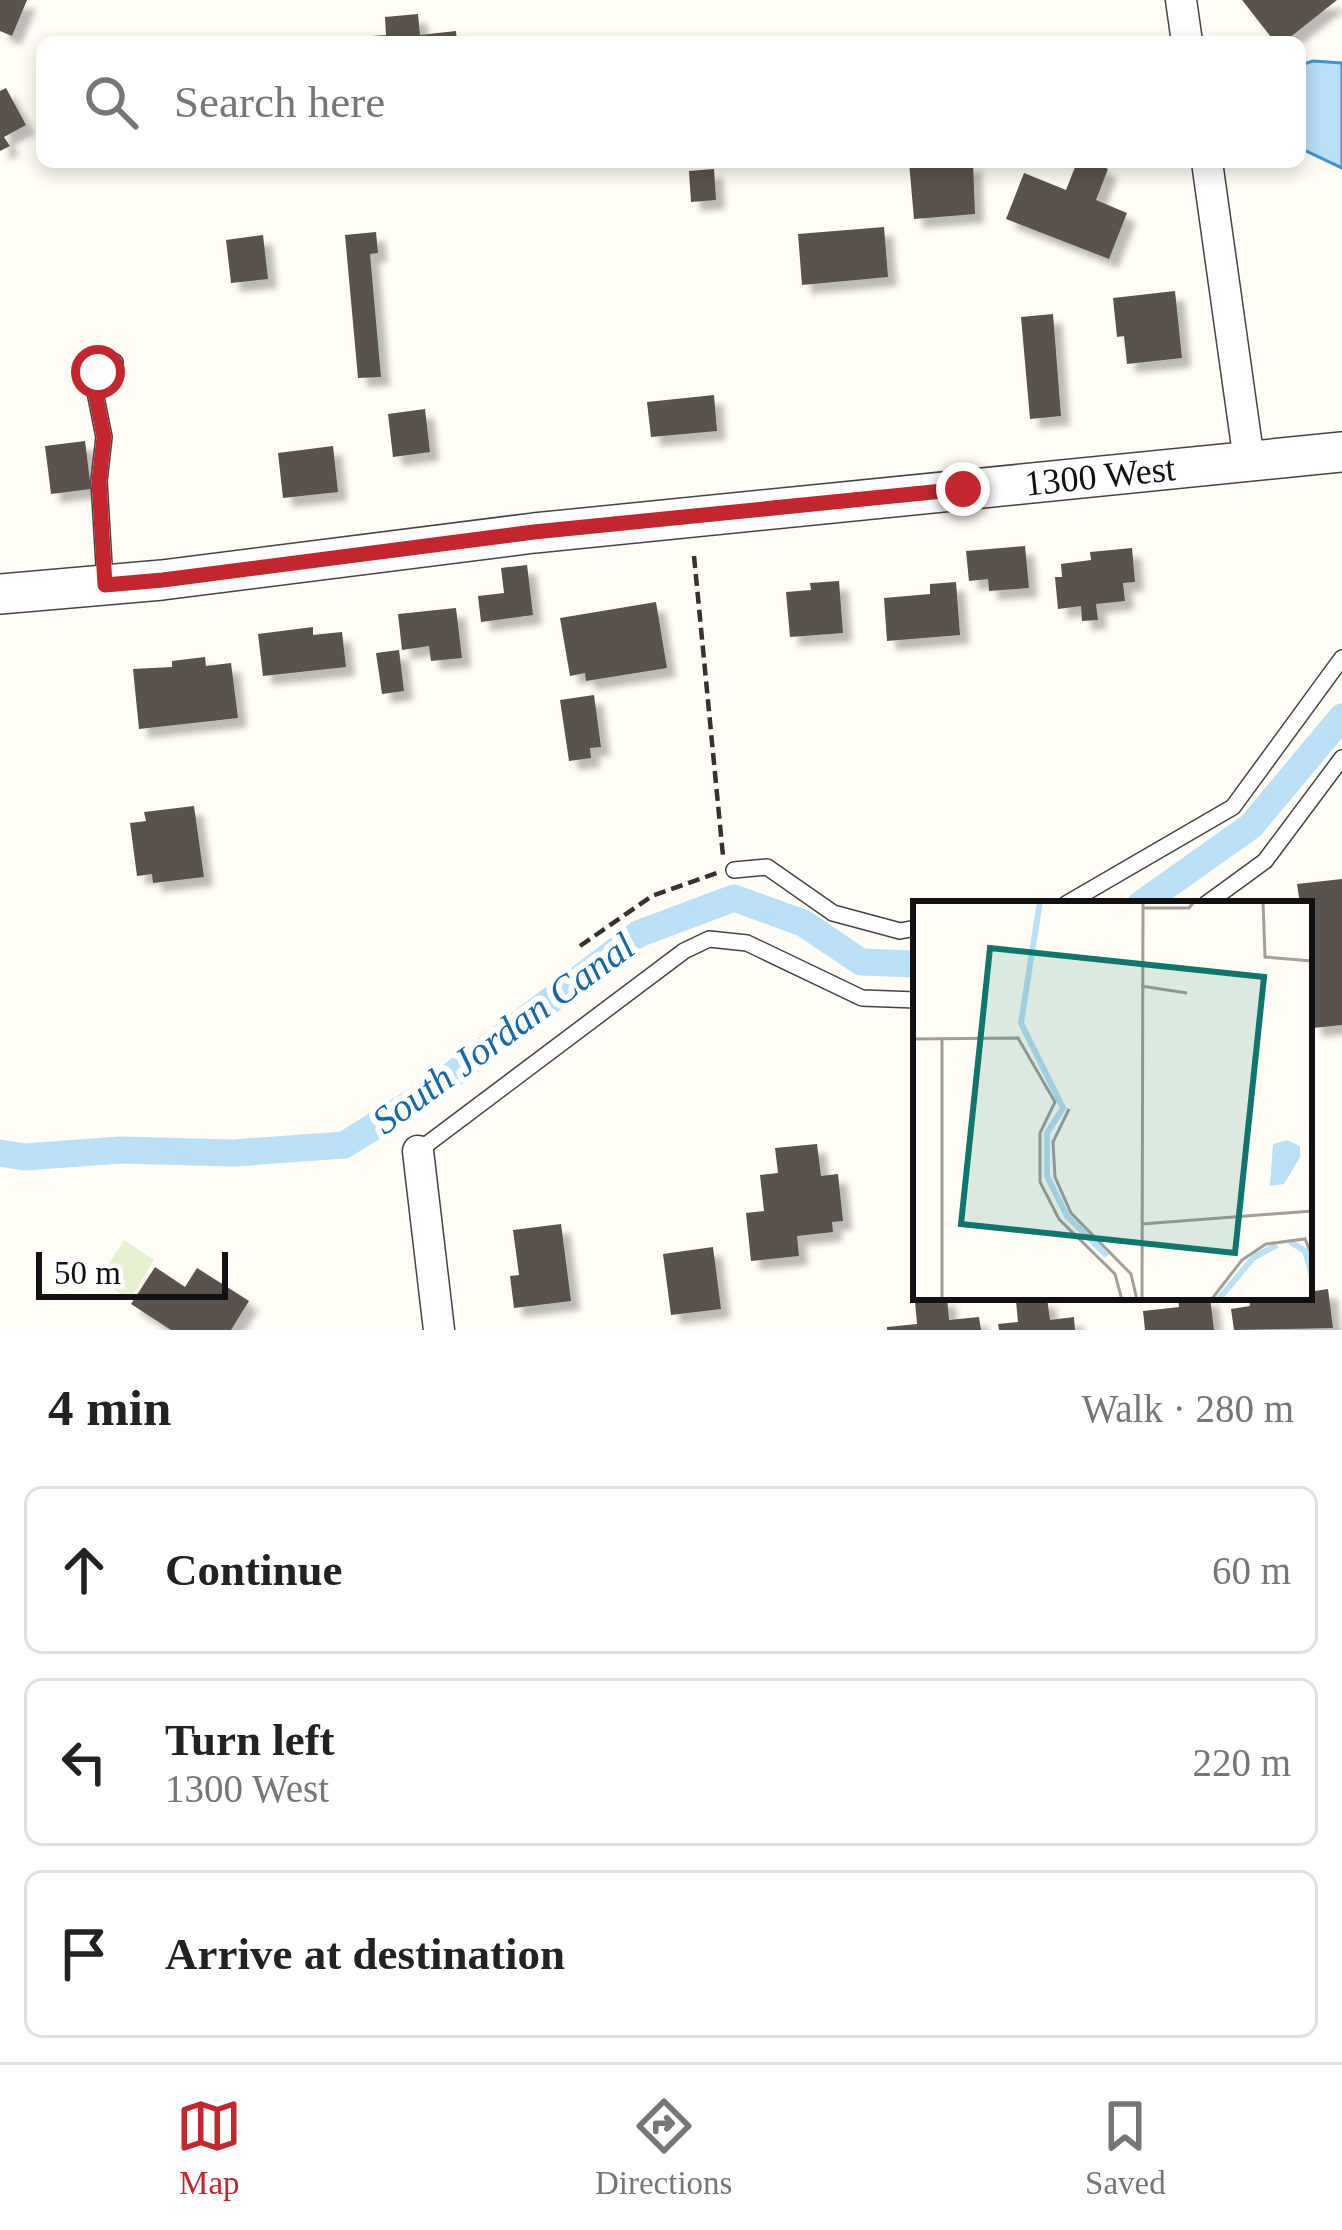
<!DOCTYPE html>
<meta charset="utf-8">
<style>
:root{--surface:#fff;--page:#f6f6f6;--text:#222;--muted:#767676;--line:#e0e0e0;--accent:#c4262e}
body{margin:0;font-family:"Times New Roman",serif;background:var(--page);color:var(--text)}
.scale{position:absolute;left:36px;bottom:30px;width:192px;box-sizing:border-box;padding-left:12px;border:6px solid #111;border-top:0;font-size:33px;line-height:42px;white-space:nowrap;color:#111;-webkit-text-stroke:9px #fff;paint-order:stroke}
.stop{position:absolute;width:36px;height:36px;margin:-27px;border:9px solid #c4262e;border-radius:50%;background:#fff}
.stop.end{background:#c4262e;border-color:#fff;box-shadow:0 3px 12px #0008}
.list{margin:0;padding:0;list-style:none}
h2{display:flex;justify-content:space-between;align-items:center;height:156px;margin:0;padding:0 48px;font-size:51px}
h2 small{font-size:39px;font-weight:400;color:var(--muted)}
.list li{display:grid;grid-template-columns:78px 1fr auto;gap:36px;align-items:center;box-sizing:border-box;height:168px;margin:0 24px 24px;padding:0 24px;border:3px solid var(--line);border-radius:18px}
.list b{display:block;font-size:45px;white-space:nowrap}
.list p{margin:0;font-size:39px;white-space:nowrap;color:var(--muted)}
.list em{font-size:39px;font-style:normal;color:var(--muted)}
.icon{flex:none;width:66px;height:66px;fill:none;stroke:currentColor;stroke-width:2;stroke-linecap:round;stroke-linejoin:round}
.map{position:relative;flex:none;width:1342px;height:1330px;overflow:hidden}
.search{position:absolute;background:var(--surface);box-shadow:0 6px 18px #0003;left:36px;right:36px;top:36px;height:132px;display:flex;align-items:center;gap:30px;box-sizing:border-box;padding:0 42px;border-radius:18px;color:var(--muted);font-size:45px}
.sheet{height:732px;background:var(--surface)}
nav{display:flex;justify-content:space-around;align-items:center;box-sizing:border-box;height:168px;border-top:3px solid var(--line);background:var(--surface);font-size:33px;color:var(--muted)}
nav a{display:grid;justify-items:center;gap:6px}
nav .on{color:var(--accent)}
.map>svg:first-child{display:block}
.pitch{fill:#e6f2cf}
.water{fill:#b9e0f7;stroke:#3f96cf;stroke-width:3}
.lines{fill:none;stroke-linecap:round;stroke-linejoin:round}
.canal{stroke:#b9e0f7;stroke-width:27}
.building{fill:#5a524d;filter:url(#shadow)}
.service-casing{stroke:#444;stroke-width:18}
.minor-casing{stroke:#444;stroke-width:33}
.tertiary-casing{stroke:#444;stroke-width:42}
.path{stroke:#333;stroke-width:4.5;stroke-dasharray:12 6;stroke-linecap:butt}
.service{stroke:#fff;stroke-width:15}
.minor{stroke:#fff;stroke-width:30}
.tertiary{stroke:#fff;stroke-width:39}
.route{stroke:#c4262e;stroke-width:15}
.labels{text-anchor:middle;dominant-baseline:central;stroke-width:12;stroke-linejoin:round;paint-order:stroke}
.street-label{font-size:36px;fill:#111;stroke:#fff}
.water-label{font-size:39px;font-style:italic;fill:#1768a6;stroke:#fff}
.inset-river{fill:none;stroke:#b9e0f7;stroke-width:6}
.inset-road{fill:none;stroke:#a09f9a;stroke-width:3}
.view{fill:#0f766e;fill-opacity:0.15;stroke:#0f766e;stroke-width:6}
.inset-edge{fill:none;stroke:#111;stroke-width:6}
</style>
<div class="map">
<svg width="1342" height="1330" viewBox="0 0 1342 1330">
<defs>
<filter id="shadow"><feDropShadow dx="9" dy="9" stdDeviation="3" flood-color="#0004"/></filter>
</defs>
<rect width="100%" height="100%" fill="#fffdf5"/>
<path class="pitch" d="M124 1240 154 1260 130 1300 99 1280Z"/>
<path class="water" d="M1313 61 1342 63V168L1300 148V65Z"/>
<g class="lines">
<g class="canal">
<path d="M1141 904 1251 826 1342 717"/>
<path d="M0 1153 25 1157 120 1150 234 1153 344 1145 431 1091 638 934 734 898 803 923 861 962 916 964"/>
</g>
</g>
<g class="building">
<path d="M0 0H27L12 36 0 31Z"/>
<path d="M1242 0H1337L1284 42H1275Z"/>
<path d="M418 14 420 35 456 31 457 42H372V36L386 35 385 17Z"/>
<path d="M6 88 26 125 4 137 10 146 0 151V91Z"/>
<path d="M909 162H934V166L973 162 975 214 914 219Z"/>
<path d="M1077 162H1091L1108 169 1096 200 1127 213 1109 259 1006 219 1024 173 1066 190Z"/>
<path d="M714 169 716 200 691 202 689 171Z"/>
<path d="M884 227 888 277 802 285 798 234Z"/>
<path d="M376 232 378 253 370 254 381 377 358 378 345 235Z"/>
<path d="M263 235 268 279 231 283 226 240Z"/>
<path d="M1175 291 1182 358 1127 364 1124 336 1117 337 1113 298Z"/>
<path d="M1053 314 1061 416 1030 419 1021 317Z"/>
<path d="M714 395 717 431 651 437 647 402Z"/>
<path d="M425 409 430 452 393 457 388 414Z"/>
<path d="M85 441 91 489 51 494 45 446Z"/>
<path d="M333 446 338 492 283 498 278 453Z"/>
<path d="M1025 546 1029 588 989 591 988 579 969 581 966 551Z"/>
<path d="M1132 548 1135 582 1123 583 1125 601 1096 604 1098 620 1082 621 1081 606 1058 609 1055 577H1062L1061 564 1091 560 1090 552Z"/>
<path d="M527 565 533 615 481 622 478 596 504 593 501 568Z"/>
<path d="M839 581 843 633 790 637 786 592 811 590 810 583Z"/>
<path d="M956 582 960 635 887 641 884 598 930 594V584Z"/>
<path d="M656 602 667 668 586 681 585 673 570 676 560 618Z"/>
<path d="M456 608 462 658 431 661 429 646 402 650 398 614Z"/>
<path d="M313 627V635L342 632 346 667 263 676 258 634Z"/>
<path d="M399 650 404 691 382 694 376 653Z"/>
<path d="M205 657 206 666 231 663 238 718 139 729 133 669 172 667V661Z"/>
<path d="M594 695 601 747 590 748 591 758 569 761 560 700Z"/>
<path d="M194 806 204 877 153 883 152 874 137 876 130 823 146 821 144 812Z"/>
<path d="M1342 879V1025L1313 1028 1309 988V904H1300L1297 884Z"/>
<path d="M817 1144 821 1176 838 1174 843 1221 832 1222 833 1232 797 1236 799 1256 751 1261 746 1213 764 1211 760 1175 778 1173 775 1148Z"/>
<path d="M561 1224 571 1301 514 1308 510 1276 519 1275 513 1230Z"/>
<path d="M713 1247 721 1309 671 1315 663 1254Z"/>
<path d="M155 1267 185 1287 197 1268 249 1301 231 1330H171L131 1304Z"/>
<path d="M1328 1289 1333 1328 1234 1330 1231 1309 1250 1306 1249 1297H1309V1292Z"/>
<path d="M947 1297 949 1320 979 1317 981 1330H887V1327L917 1324 915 1301Z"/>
<path d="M1178 1297H1210L1214 1330H1145L1143 1311 1179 1307Z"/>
<path d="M1047 1298 1050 1320 1074 1317 1075 1330H999L998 1324 1018 1322 1016 1301Z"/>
</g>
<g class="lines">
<g class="service-casing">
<g id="service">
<path d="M105 582 99 481 104 437 94 387 98 372 115 362"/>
<path d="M734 870 767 867 833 913 900 931 916 928"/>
<path d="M1066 904 1233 807 1342 658"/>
<path d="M1206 904 1265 861 1342 758"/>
<path d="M418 1151 684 951 709 939 747 943 862 998 916 1000"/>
</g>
</g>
<g class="minor-casing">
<g id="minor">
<path d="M1181 0 1187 42"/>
<path d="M1207 162 1249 461"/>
<path d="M418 1151 439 1330"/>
</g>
</g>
<g class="tertiary-casing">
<path id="tertiary" d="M0 594 162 580 534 533 1342 452"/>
</g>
<g class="path">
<path d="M694 556 723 856"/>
<path d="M580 946 652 896 717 873"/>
</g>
<use href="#service" class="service"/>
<use href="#minor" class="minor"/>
<use href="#tertiary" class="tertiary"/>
</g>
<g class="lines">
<path class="route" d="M98 372 94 387 104 437 99 481 105 585 163 580 534 532 963 489"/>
</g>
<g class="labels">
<g class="street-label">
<text transform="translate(1100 476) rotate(-6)">1300 West</text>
</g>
<g class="water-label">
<text transform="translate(503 1033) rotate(-36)">South Jordan Canal</text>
</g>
</g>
<g transform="translate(913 901)">
<rect width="399" height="399" fill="#fffdf5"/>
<path d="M374 239 387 245V256L371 283 357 285 360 243Z" fill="#b9e0f7"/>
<path class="inset-river" d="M127 0 108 122 150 207 134 232V275L154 315 194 355M377 341 392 350 399 375M305 399 340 357 364 344"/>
<path class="inset-road" d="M350 0 352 56 399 60M230 7H276L282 0M228 85 274 92M0 138 105 137 142 201 127 232V281L146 318 202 373 209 399M29 138V399M156 208 140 241 142 276 158 312 218 373 224 399M229 323 399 310M229 399 230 0M298 399 329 359 353 343 392 338 399 355"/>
<path class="view" d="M77 47 351 76 322 352 48 323Z"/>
<rect width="399" height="399" class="inset-edge"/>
</g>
</svg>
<div class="scale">50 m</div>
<div class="stop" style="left:98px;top:372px"></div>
<div class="stop end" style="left:963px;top:489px"></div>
<div class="search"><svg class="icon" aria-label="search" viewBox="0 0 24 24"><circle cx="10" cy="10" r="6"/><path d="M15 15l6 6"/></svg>Search here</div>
</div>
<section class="sheet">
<h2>4 min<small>Walk · 280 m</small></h2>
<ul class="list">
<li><svg class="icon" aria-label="ahead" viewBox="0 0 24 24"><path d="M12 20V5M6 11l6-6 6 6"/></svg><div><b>Continue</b></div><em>60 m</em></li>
<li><svg class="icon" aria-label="left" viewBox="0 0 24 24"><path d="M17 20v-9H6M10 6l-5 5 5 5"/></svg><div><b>Turn left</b><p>1300 West</p></div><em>220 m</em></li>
<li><svg class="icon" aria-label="arrive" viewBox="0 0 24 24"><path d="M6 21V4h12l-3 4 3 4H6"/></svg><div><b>Arrive at destination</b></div></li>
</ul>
</section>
<nav>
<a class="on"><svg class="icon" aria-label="map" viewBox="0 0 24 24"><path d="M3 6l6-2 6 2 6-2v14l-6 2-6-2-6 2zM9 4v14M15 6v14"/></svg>Map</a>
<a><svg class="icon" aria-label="directions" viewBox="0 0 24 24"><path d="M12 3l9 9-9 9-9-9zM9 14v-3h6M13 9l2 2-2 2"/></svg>Directions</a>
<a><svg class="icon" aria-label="saved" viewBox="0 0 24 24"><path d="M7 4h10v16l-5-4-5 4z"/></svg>Saved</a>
</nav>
